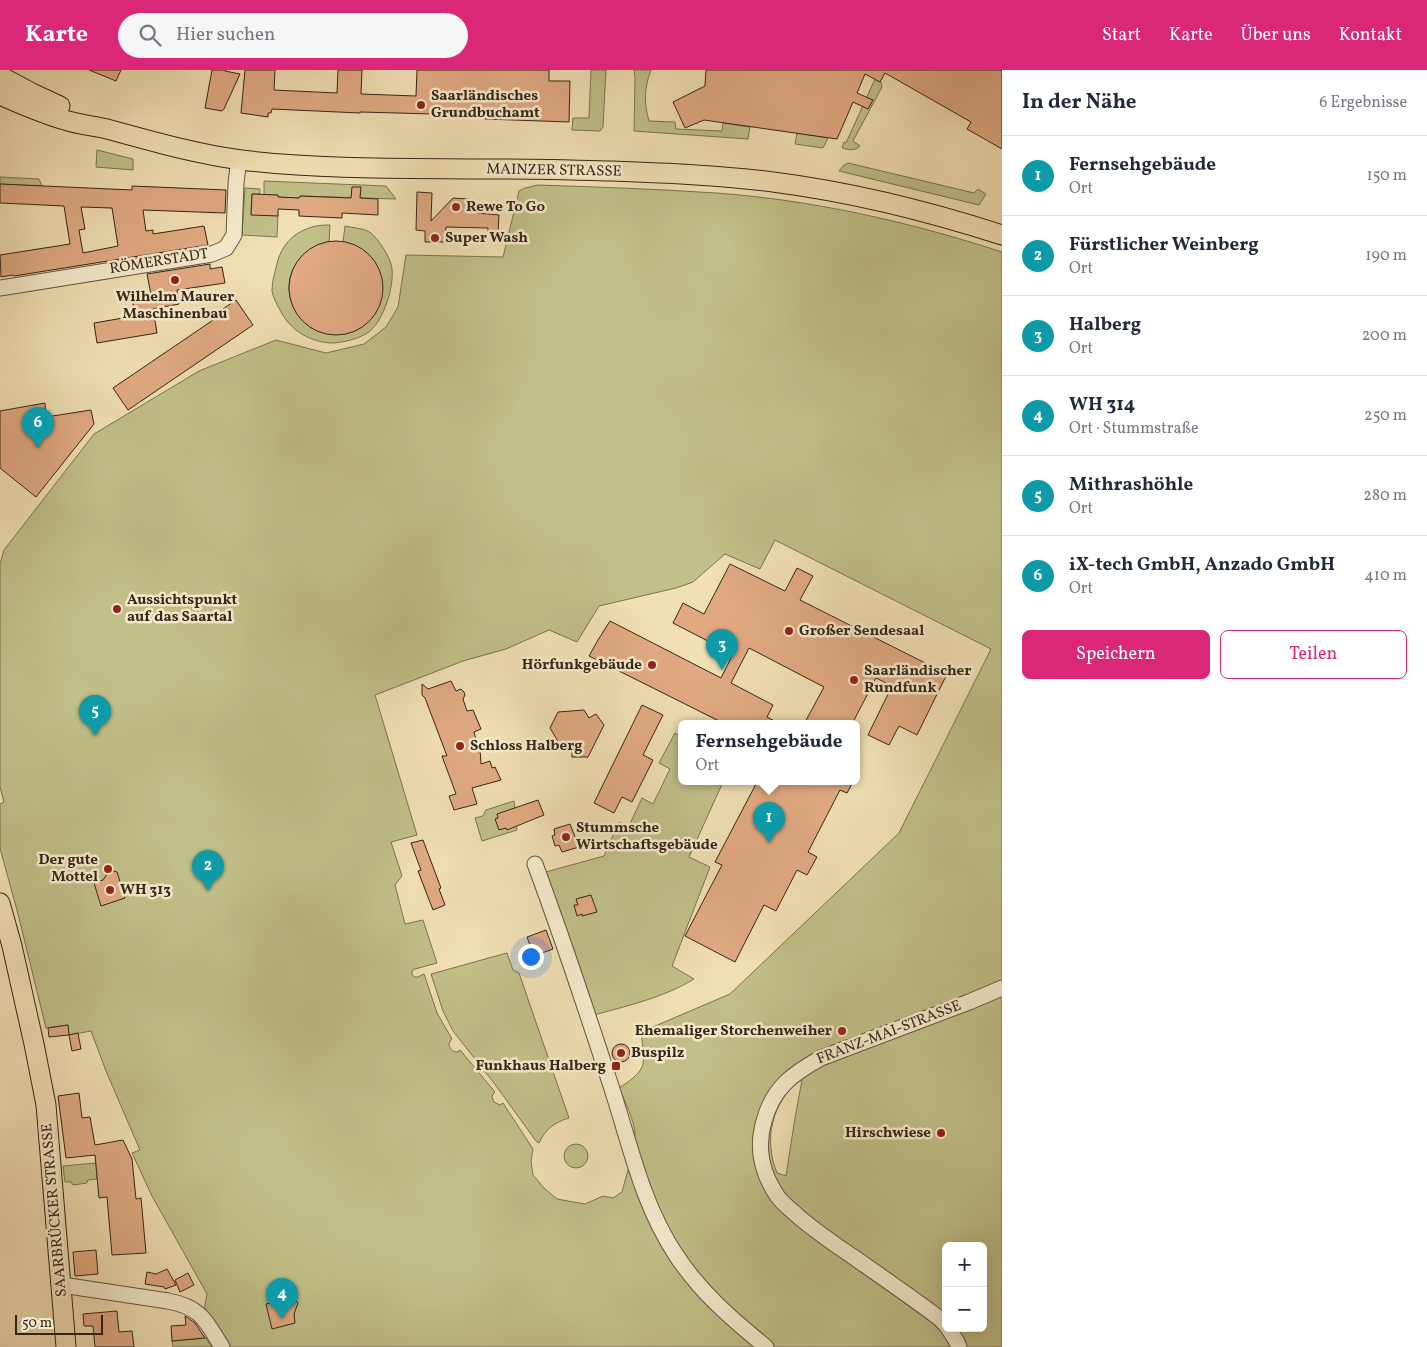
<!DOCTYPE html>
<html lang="de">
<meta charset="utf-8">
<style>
:root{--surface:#fff;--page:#f6f6f7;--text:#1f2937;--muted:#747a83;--line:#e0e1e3;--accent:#db2777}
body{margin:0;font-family:Vollkorn,serif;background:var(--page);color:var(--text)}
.controls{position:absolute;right:15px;bottom:15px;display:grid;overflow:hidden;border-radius:8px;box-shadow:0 5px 20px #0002}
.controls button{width:45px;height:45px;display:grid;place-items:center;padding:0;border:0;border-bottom:1px solid var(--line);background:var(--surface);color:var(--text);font:25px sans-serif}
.scale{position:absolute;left:15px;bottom:12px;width:88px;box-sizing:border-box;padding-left:5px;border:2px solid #352515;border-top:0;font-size:14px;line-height:18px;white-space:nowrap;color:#352515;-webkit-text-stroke:4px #f6ebce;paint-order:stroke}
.you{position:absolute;left:530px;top:886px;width:18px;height:18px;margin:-12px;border:4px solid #fff;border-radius:50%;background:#1a73e8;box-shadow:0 0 0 8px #1a73e833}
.badge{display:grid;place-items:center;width:32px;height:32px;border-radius:50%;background:var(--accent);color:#fff;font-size:16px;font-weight:700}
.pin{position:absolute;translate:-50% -41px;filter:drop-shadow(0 1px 2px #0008)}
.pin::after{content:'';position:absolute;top:26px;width:18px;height:15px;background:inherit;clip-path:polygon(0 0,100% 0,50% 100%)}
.popup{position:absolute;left:678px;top:650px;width:182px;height:65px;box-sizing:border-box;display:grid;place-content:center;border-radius:8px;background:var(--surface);filter:drop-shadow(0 1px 4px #0005);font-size:16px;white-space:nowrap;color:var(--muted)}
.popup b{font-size:19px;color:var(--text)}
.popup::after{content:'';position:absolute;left:50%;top:100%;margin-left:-10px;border:10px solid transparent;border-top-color:var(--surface)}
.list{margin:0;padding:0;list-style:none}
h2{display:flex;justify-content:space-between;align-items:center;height:65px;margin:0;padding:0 20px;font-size:21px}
h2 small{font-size:16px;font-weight:400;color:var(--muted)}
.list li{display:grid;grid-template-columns:32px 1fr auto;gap:15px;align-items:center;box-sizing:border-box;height:80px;padding:0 20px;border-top:1px solid var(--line)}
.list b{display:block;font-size:19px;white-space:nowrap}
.list p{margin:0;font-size:16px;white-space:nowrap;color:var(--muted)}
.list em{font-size:16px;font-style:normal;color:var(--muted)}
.actions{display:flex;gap:10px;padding:15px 20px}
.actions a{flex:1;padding:11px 0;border:1px solid var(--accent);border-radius:8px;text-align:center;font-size:18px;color:var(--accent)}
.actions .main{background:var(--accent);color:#fff}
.icon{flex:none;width:28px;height:28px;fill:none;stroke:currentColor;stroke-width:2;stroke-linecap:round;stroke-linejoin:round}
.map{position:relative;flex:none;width:1002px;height:1277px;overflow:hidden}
header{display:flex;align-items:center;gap:30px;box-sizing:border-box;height:70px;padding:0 25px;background:var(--accent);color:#fff}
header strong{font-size:24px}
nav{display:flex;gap:28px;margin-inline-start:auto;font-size:18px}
.search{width:350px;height:45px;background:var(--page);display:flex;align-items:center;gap:12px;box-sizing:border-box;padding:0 18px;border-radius:28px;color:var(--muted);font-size:19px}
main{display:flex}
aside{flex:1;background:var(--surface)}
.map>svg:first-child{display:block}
.green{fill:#c1c088;stroke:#7b724e;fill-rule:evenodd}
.building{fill:#e1aa83;stroke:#352515;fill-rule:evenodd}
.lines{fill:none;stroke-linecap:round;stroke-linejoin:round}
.minor-casing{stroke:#64543d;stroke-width:17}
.major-casing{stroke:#352515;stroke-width:21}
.minor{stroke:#f6ebce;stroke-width:15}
.major{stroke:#f1e0b4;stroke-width:19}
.poi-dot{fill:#8f2418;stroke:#f6ebce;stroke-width:2}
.labels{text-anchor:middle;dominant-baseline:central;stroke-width:5;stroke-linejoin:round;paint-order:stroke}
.poi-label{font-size:15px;font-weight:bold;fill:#352515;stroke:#f6ebce;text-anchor:start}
.street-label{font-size:15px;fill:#352515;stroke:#f6ebce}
</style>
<header>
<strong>Karte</strong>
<div class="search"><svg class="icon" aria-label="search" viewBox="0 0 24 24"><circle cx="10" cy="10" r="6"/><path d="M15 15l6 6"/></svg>Hier suchen</div>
<nav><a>Start</a><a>Karte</a><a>Über uns</a><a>Kontakt</a></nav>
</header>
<main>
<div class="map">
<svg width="1002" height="1277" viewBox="0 0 1002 1277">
<rect width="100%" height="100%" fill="#f1e0b4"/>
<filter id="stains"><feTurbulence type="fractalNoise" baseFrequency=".004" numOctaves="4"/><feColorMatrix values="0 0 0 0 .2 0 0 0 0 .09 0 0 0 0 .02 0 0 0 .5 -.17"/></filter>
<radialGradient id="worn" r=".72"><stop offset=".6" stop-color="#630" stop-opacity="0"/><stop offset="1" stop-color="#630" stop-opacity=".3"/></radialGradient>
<g class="green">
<path d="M591 0H606L603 57 600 61 572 60 573 48H589Z"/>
<path d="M634 0H651C644 18 644 33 649 51L675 52 676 59 722 61 723 53 750 57 748 69 634 61 635 8Z"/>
<path d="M875 9 881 12 882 17 853 71 860 76C855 81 849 80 842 78L844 72 846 73Z"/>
<path d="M797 63 828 68 823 78 795 74Z"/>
<path d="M97 80 133 89V100L96 97Z"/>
<path d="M848 93 974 123 978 119 986 124 979 135 839 101 844 95Z"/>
<path d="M0 107 39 109 42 116 0 114Z"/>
<path d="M264 111 386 116 396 129 300 126 299 128 278 127V125H264Z"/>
<path d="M538 115C598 117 657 119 716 123 813 130 910 152 1002 182V1277H228L204 1240 207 1224 152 1126 132 1083 140 1080 106 1001 91 961 69 965 67 955 46 958 18 844 0 778V734L4 732 0 717V494L4 480 94 364 199 301 276 270 326 283 364 274 386 257 398 237 406 185 503 187 519 121 525 118ZM775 470 991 579 899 763 730 924 641 962C645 996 648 999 619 1018 625 1031 634 1050 635 1064 635 1079 626 1106 622 1122L613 1128 603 1126 585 1134 557 1129 544 1118 533 1105 531 1091 533 1079 503 1033 500 1035 494 1032 492 1027 493 1024 495 1022 460 980 457 982C450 982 446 974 452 969L437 943 424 904 418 907H414L412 904V901L415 899 437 893 423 850 405 854 395 815 402 806 391 772 417 765 375 625 463 591 506 579 549 560 577 572 599 536 676 518 693 512 725 484 760 499ZM801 1009 802 1010 795 1048 786 1106 777 1103C763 1069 772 1032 801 1009ZM946 1176H983V1258H946Z"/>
<path d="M245 118 260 119V124H252L251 144 278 145 277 167 242 165Z"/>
<path d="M330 155 329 172C303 177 282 203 291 231 296 245 306 258 321 262 385 281 409 186 343 172L345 156C353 158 364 158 371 163 379 170 391 188 392 199 394 217 384 249 370 261 360 269 342 273 330 273 307 271 289 259 279 238 276 233 273 227 272 221 272 213 274 205 276 198 279 181 288 167 304 160 312 156 321 155 330 155Z"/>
<path d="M675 663 681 667 682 712H723L689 787 710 797 672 896 694 909C665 927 627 936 594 945L542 803 604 786 619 752 629 756 642 728 653 734 670 699 659 693Z"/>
<path d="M514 731 517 760 482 771 475 748 483 746 486 740Z"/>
<path d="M507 883 513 900 519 903 569 1048C555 1052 545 1059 539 1073L536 1071 494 1013 453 961 443 941 431 904Z"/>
<circle cx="576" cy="1086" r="12"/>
<path d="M96 1093 97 1109 88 1110 87 1113 73 1115 71 1112H65L63 1096Z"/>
<path d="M206 1268 212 1277H173L172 1271Z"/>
</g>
<g class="building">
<path d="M89 0H121L116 11Z"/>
<path d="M212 0H226L225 1 240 4 224 39 222 41 205 38Z"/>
<path d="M245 0H275L274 20 337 23 338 0H362L361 24 416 26 417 0H549V11H570L569 52 485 49V44L469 45 360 42V43L272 39 271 43H268V47L241 43Z"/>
<path d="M706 0H1002V79L967 59 971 52 885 3 880 12 865 4 857 23 873 30 868 39 853 32 837 69 704 50 685 58 673 32 705 16Z"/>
<path d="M0 114 132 120V116L226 120 225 143 143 140 146 161 153 160V164L204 156 208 175 14 206 13 205 1 207 0 185 70 174 64 136 0 133ZM81 137 112 138 118 176 83 183 79 160 85 159Z"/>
<path d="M352 117H361L360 128 378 129V145L342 143V148L299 146V140L278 139V146L251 145 252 124 278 125V127L299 128 300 126 351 128Z"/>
<path d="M417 122 432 123 431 151 453 128 468 129V131L477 132V143L499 145 498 163 488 162V158L446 157 445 172H425V161L416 160Z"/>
<circle cx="336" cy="218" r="47"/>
<path d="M210 194V199L222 197 225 213 177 220 179 234 153 239 157 263 97 273 94 253 135 246 132 228 151 225 147 204Z"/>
<path d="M236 230 253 255 128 340 113 318 222 244 220 241Z"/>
<path d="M45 333 46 347 91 340 94 354 36 427 0 398V341Z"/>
<path d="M730 494 785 521 797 498 813 506 800 530 947 604 917 665 899 656 889 675 868 665 892 616 876 608 852 654H804L824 617 749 578 731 613 773 635 767 647 780 654H725L589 586 598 570 610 551 721 608 733 584 673 553 683 533 704 544Z"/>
<path d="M451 611 456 621 461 619 464 622 465 625 463 629 467 641 473 640 481 659 474 662 478 677 480 679 481 694 490 691 492 698 495 697 501 710 472 718 477 734 454 740 449 726 456 724 442 686H447L425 628 422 625V614L428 619Z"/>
<path d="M642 635 663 645 643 685 653 690 632 732 622 727 614 743 594 733Z"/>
<path d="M584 640 589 648 596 644 604 655 588 687H572V680H563L550 658 558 642Z"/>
<path d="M757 712H853L847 723 840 720 808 782 817 787 807 805 797 800 776 841 764 835 735 892 685 866 722 795 715 792Z"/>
<path d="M538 730 544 745 507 760 506 758 499 760 495 749 498 748 497 744Z"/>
<path d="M570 754 579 777 562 782 559 775 555 776 552 766 555 765 554 759Z"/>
<path d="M423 770 441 818 439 819 445 835 433 840 418 801 421 800 411 773Z"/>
<path d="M110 800 117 802 125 828 101 836 94 813 103 810Z"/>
<path d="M591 825 597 842 582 846V844L577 846 574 835H578L576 829Z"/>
<path d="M546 860 553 879 534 886 527 867Z"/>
<path d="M68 955 69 965 49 967 48 958Z"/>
<path d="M78 963 81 979 72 981 69 965Z"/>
<circle cx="621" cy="983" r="9"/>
<path d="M79 1023 82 1048 90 1047 95 1075 123 1070 132 1089 136 1129 141 1128 146 1183 112 1185 107 1127 99 1128 95 1085 66 1088 58 1026Z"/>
<path d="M96 1180 98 1204 75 1206 73 1182Z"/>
<path d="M167 1199 176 1215 165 1219 164 1217 145 1214 147 1202 156 1204Z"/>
<path d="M188 1203 194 1215 180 1222 175 1210Z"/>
<path d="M293 1228 298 1233 294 1244 295 1253 272 1259 266 1234Z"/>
<path d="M117 1241 119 1262 132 1261 134 1277H95L93 1256H84L83 1244Z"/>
<path d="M185 1246 195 1253 205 1268 172 1271 171 1256 186 1255Z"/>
</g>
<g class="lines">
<g class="minor-casing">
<g id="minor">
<path d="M0 218 212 184 226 178 234 165 236 113 239 89"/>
<path d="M535 794C562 867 587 942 611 1016 630 1074 642 1134 676 1185 700 1222 733 1250 766 1277"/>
<path d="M62 1215 168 1231C201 1237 206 1251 222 1277"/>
<path d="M946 1255 939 1248C911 1227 882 1207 852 1186 834 1174 817 1162 800 1148 793 1141 784 1135 778 1127 762 1104 756 1078 764 1051 773 1018 792 1004 821 988L969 932 1002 918"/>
<path d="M948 1258 957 1272 959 1277"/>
</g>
</g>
<g class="major-casing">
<g id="major">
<path d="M0 6 32 23 60 36"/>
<path d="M0 25C23 35 47 46 72 52 83 55 95 56 107 59 151 71 196 84 241 90 326 100 412 98 497 99 535 99 572 100 610 101 664 103 719 105 773 112 851 122 928 141 1002 165"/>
<path d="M0 833 12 876 34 974 46 1035 66 1277"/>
</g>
</g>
<use href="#minor" class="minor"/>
<use href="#major" class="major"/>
</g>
<g class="poi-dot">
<circle cx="421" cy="35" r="5"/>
<circle cx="456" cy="137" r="5"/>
<circle cx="435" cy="168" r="5"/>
<circle cx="175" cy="210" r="5"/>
<circle cx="117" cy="539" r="5"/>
<circle cx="789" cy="561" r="5"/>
<circle cx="652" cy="595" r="5"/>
<circle cx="854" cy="610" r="5"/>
<circle cx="460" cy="676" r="5"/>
<circle cx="566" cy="767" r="5"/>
<circle cx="108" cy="799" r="5"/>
<circle cx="110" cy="820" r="5"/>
<circle cx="842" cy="961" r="5"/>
<circle cx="621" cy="983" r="5"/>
<rect x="611" y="991" width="10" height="10" rx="2.5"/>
<circle cx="941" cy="1063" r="5"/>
</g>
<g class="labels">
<g class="poi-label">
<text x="431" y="26">Saarländisches<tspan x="431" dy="17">Grundbuchamt</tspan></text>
<text x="466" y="137">Rewe To Go</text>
<text x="445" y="168">Super Wash</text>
<text x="175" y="227" text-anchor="middle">Wilhelm Maurer<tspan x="175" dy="17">Maschinenbau</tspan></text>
<text x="127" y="530">Aussichtspunkt<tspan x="127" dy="17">auf das Saartal</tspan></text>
<text x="799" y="561">Großer Sendesaal</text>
<text x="642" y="595" text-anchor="end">Hörfunkgebäude</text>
<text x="864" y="601">Saarländischer<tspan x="864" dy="17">Rundfunk</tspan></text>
<text x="470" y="676">Schloss Halberg</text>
<text x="576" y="758">Stummsche<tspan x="576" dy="17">Wirtschaftsgebäude</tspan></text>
<text x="98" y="790" text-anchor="end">Der gute<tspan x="98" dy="17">Mottel</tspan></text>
<text x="120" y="820">WH 313</text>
<text x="832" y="961" text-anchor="end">Ehemaliger Storchenweiher</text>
<text x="631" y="983">Buspilz</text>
<text x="606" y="996" text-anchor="end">Funkhaus Halberg</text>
<text x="931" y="1063" text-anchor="end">Hirschwiese</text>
</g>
<g class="street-label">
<text transform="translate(554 101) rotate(1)">MAINZER STRASSE</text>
<text transform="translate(159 192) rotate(-9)">RÖMERSTADT</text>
<text transform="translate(889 963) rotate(-21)">FRANZ-MAI-STRASSE</text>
<text transform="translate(55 1140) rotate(-95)">SAARBRÜCKER STRASSE</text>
</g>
</g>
<rect width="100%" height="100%" filter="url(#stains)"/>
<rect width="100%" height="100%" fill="url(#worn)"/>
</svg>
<div class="controls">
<button>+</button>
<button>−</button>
</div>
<div class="scale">50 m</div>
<div class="you"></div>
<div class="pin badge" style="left:769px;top:773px;background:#0f9aa8">1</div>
<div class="popup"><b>Fernsehgebäude</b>Ort</div>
<div class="pin badge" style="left:208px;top:821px;background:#0f9aa8">2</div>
<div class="pin badge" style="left:722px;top:600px;background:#0f9aa8">3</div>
<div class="pin badge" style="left:282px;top:1249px;background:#0f9aa8">4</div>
<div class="pin badge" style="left:95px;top:666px;background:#0f9aa8">5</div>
<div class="pin badge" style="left:38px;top:378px;background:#0f9aa8">6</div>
</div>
<aside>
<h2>In der Nähe<small>6 Ergebnisse</small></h2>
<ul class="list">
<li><span class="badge" style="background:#0f9aa8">1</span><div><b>Fernsehgebäude</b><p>Ort</p></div><em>150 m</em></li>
<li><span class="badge" style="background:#0f9aa8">2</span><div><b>Fürstlicher Weinberg</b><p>Ort</p></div><em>190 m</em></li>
<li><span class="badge" style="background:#0f9aa8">3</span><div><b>Halberg</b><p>Ort</p></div><em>200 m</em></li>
<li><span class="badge" style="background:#0f9aa8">4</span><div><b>WH 314</b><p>Ort · Stummstraße</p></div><em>250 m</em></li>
<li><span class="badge" style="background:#0f9aa8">5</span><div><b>Mithrashöhle</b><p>Ort</p></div><em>280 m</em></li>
<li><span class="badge" style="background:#0f9aa8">6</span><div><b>iX-tech GmbH, Anzado GmbH</b><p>Ort</p></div><em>410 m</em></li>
</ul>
<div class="actions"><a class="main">Speichern</a><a>Teilen</a></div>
</aside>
</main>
